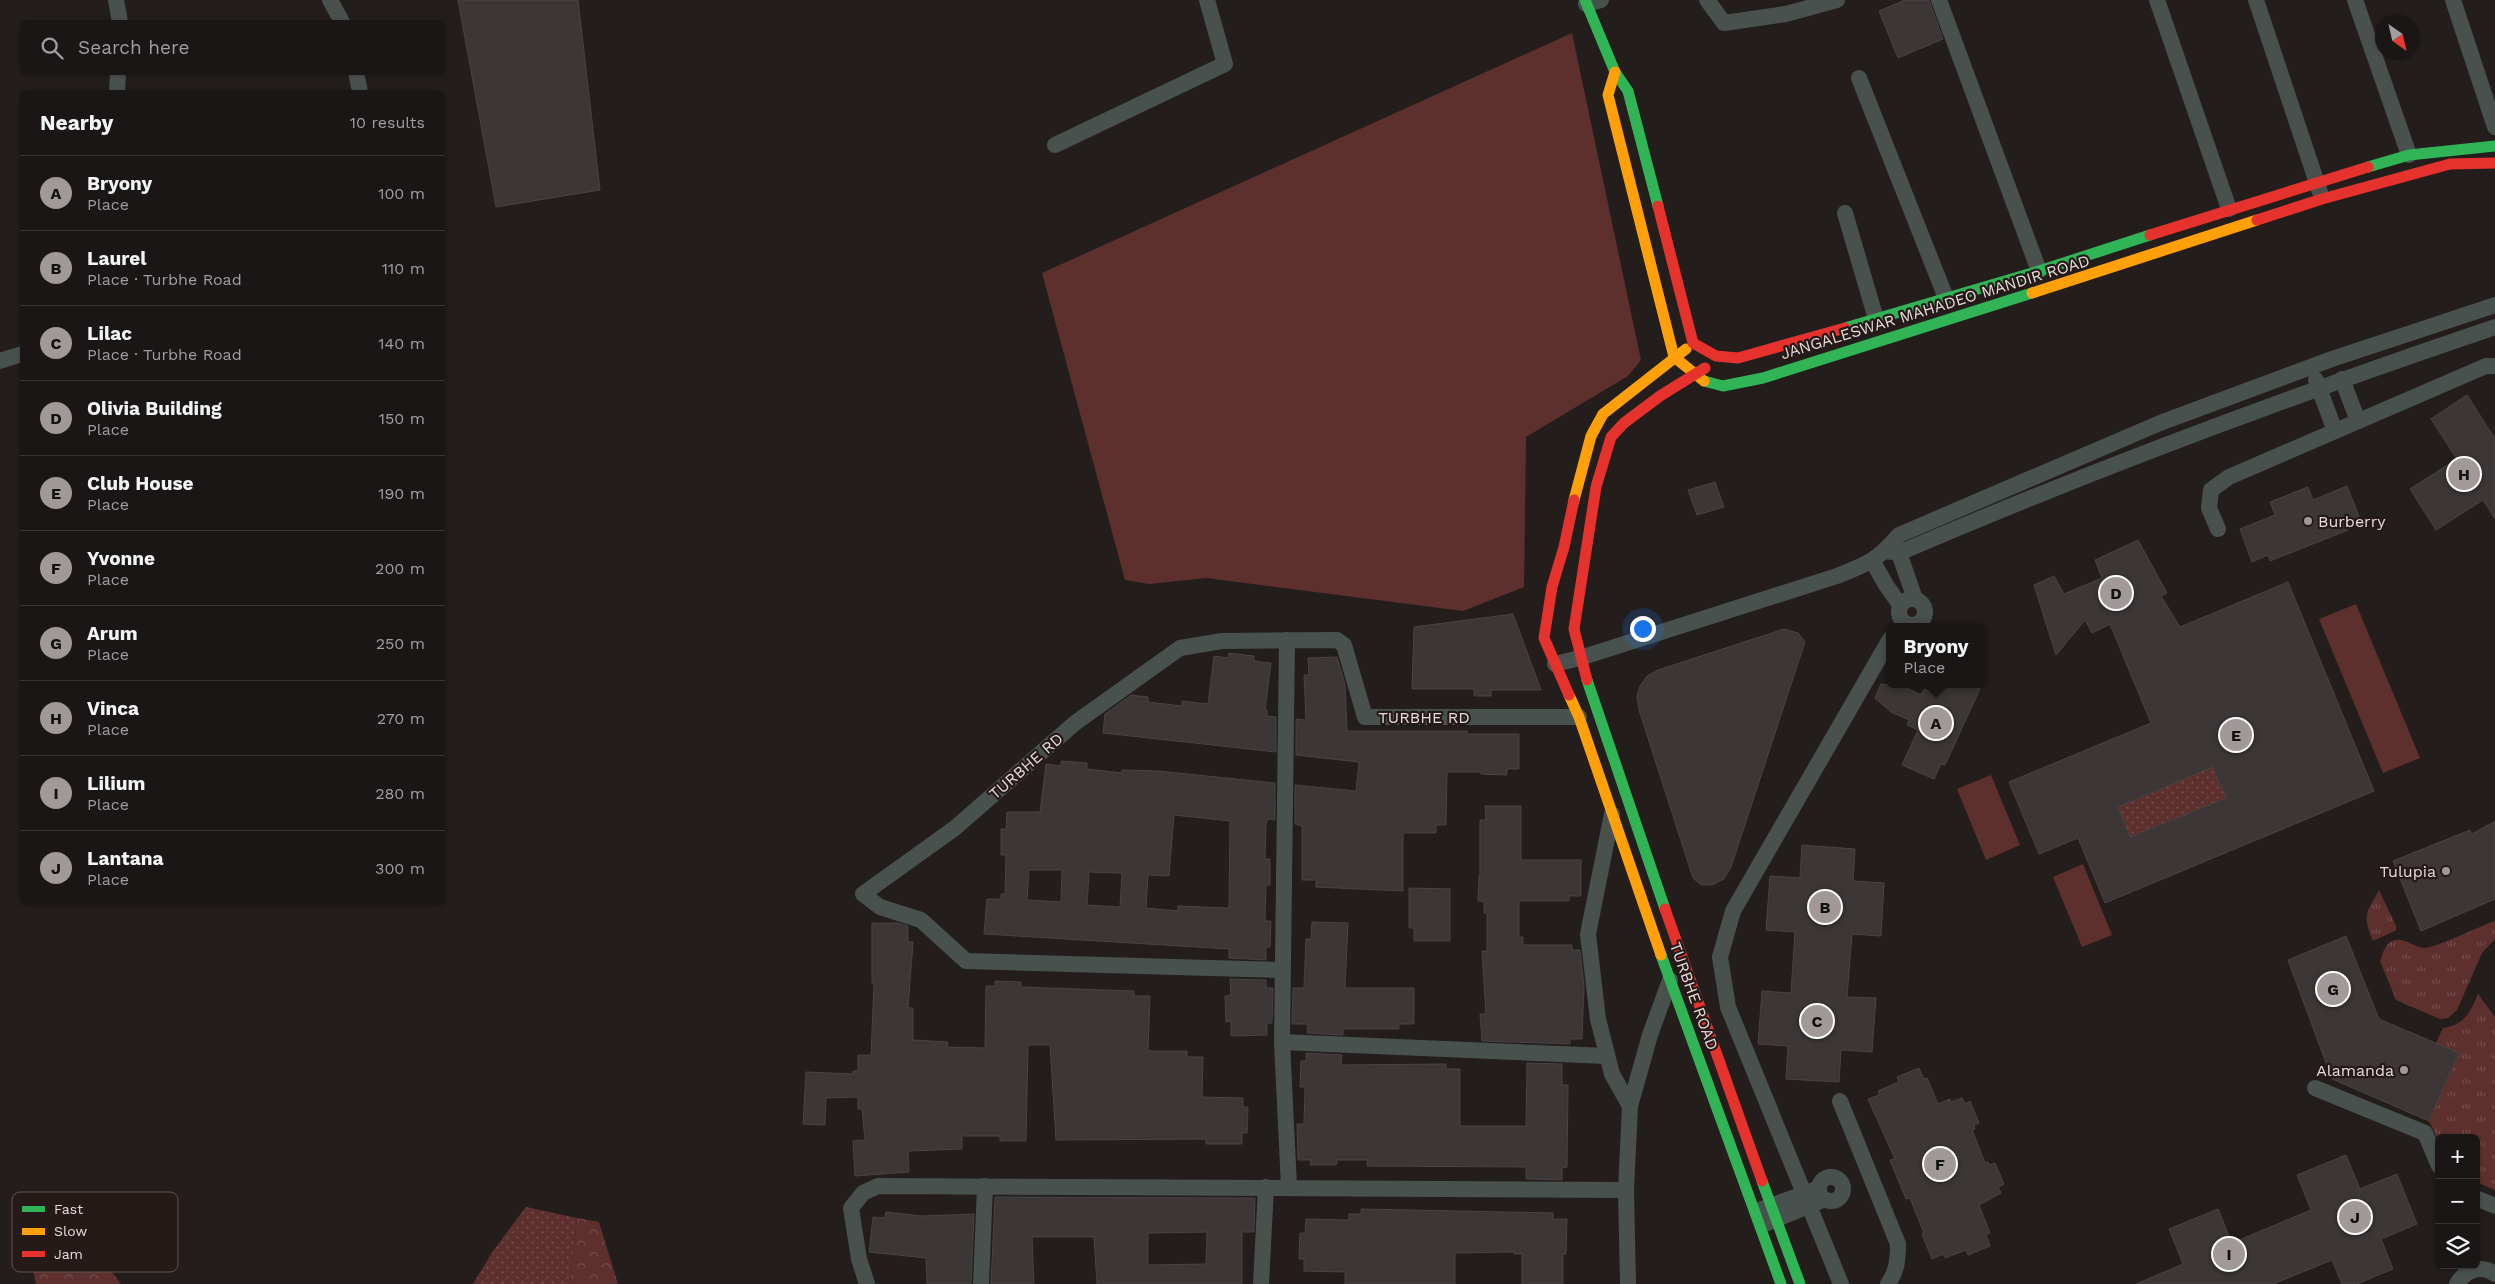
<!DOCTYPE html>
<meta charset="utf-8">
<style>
:root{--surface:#1a1615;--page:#231f1e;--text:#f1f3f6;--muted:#9f9fa0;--line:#383534;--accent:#a19998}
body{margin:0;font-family:"Work Sans",sans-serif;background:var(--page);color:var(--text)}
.controls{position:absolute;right:15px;bottom:15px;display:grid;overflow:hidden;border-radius:8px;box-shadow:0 1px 4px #0004}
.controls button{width:45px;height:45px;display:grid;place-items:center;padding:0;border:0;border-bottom:1px solid var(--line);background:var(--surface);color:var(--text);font:25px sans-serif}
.compass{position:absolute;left:2375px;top:15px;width:45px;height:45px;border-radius:50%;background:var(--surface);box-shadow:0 1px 4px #0004;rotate:146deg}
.you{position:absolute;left:1642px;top:628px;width:18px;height:18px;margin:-12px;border:4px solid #fff;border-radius:50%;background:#1a73e8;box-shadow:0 0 0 8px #1a73e833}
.badge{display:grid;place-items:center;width:32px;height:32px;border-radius:50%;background:var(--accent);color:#111;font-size:16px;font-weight:700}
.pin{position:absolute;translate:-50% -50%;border:2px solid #fff;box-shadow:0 1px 5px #0006}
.popup{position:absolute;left:1886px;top:623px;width:100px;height:65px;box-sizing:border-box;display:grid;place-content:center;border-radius:8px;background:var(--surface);filter:drop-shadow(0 1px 4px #0005);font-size:16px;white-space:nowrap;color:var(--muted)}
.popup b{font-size:19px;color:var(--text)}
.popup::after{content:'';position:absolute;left:50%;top:100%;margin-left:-10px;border:10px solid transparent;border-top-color:var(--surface)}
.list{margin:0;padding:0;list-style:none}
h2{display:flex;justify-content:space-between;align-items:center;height:65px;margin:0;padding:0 20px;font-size:21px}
h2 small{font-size:16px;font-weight:400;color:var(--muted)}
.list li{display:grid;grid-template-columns:32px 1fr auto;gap:15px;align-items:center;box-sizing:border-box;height:75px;padding:0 20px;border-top:1px solid var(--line)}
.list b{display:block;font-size:19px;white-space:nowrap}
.list p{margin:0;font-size:16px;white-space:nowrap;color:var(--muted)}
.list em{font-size:16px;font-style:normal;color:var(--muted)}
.icon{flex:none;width:28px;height:28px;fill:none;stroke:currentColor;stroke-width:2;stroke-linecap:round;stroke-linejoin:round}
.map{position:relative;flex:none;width:2495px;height:1284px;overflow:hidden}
.search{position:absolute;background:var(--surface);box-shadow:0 1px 4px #0004;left:20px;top:20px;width:425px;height:55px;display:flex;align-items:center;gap:12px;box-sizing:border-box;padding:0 18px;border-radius:8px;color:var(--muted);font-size:19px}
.panel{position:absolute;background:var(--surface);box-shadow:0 1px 4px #0004;left:20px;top:90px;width:425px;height:815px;border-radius:8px}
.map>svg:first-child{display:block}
.grass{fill:url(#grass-dots)}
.forest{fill:url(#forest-crowns)}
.park{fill:url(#park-tufts)}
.garden{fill:#5d302e}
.building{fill:#3c3636;stroke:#494443;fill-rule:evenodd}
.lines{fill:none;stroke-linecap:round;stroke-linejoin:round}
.street{stroke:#49514f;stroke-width:16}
.fast{stroke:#30b455;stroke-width:11}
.slow{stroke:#ff9f0a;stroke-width:11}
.jam{stroke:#e5322d;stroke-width:11}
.poi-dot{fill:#a19998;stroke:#261a19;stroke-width:2}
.labels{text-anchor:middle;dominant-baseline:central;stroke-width:4.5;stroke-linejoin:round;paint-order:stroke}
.street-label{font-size:16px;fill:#e5dcdb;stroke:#261a19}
.poi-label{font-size:16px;fill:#e5dcdb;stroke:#261a19;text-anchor:end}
.key{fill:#261a19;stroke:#5f5453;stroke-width:1}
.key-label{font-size:14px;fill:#e5dcdb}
</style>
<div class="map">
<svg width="2495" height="1284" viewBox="0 0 2495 1284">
<defs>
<pattern id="grass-dots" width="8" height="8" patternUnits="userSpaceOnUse" patternTransform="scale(1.25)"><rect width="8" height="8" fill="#5d302e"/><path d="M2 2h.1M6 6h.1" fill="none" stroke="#744d4c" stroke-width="1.8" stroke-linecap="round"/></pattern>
<pattern id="forest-crowns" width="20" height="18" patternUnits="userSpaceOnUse" patternTransform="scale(1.25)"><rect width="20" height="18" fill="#5d302e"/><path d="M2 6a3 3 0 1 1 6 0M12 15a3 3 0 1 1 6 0" fill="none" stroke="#744d4c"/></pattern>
<pattern id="park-tufts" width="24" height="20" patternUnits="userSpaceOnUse" patternTransform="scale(1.25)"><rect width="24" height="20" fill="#5d302e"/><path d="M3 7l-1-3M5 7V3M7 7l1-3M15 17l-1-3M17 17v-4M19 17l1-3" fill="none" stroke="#744d4c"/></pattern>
</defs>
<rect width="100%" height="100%" fill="#231d1c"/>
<g class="grass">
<path d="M2213 767 2226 798 2130 837 2118 807Z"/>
<path d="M526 1207 577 1218 570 1284H473L493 1251Z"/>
</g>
<g class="forest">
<path d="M577 1218 599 1222 618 1284H570Z"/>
<path d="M22 1219 85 1236 121 1284H36Z"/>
</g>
<g class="park">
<path d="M2379 890 2396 926V930L2373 941C2362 914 2366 914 2379 890Z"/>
<path d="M2495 921V939L2482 953 2457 1010 2448 1018 2440 1019 2396 1000 2380 961C2383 953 2385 942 2395 940 2406 938 2415 948 2425 948 2438 947 2480 926 2495 921Z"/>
<path d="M2478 994 2495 1017V1190L2476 1182V1138H2439V1142L2429 1121 2459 1053 2436 1043 2443 1028C2464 1025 2470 1013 2478 994Z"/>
</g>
<g class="garden">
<path d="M1572 33 1641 360 1628 376 1526 437 1524 587 1463 611 1206 578 1149 584 1125 580 1042 273Z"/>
<path d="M2356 604 2420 758 2383 773 2319 619Z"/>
<path d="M1991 775 2020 845 1986 860 1957 789Z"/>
<path d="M2083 864 2112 935 2082 947 2053 877Z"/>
</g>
<g class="building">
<path d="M458 0H578L600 190 496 207Z"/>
<path d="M1905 0H1929L1943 39 1898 58 1879 11Z"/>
<path d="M2467 395 2495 439V519L2483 500 2436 530 2410 489 2457 459 2431 419Z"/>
<path d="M1715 482 1724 507 1697 515 1688 490Z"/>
<path d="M2347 486 2360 519 2346 525 2348 530 2270 561 2268 555 2252 562 2240 529 2275 515 2270 502 2308 487 2313 500Z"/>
<path d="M2138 540 2167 593 2161 596 2180 627 2288 582 2374 791 2105 903 2078 838 2039 854 2009 782 2151 723 2110 624 2092 633 2085 620 2056 655 2034 585 2054 576 2064 594 2102 578 2095 560ZM2213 767 2226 798 2130 837 2118 807Z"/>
<path d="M1513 614 1541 690H1491V696H1474V689H1412L1414 627Z"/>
<path d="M1784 629 1798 633 1805 642 1731 867 1724 879 1712 885H1701L1693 878 1639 710 1637 696 1640 686 1647 676 1658 670Z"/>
<path d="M1229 653 1254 656V661L1271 663 1265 710H1267V716L1276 717V752L1103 733 1105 714 1131 695 1148 697V702L1182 706V701L1208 704 1214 656 1228 658Z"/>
<path d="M1337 657 1345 685 1347 731H1467V734H1519V769H1507V775L1481 774V772H1447L1446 825H1436V833H1403V891L1316 887V880H1302V826L1295 824V785L1356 791 1359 762 1296 755V719L1306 720 1304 675H1309L1308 658Z"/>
<path d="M1881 684 1903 686 1921 695 1924 689 1935 694 1939 684H1969L1980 689 1945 765 1941 764 1934 779 1902 765 1918 730 1907 725 1909 720 1891 712 1875 698Z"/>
<path d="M1061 761 1087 763V769L1122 773V770L1158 771 1275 783V820L1268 819 1266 824 1265 859H1270V885H1266L1265 921H1271L1270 947H1266V960L1229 958V949L984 934 987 899H1001V894H1005L1006 855H1001V829H1006L1007 812H1040L1046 764 1061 766ZM1174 815 1230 821 1229 908 1178 906V911L1146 908 1148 875 1169 876ZM1029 870H1062L1061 902 1027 900ZM1089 872 1122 873 1120 907 1087 905Z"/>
<path d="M1485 806H1521V860H1581V896H1569V901H1519V937H1523V945H1572V950H1580L1584 986 1582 1039H1570V1044L1482 1041 1480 1014H1486L1482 951H1487V913H1484V901H1478L1479 875H1480V820H1486Z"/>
<path d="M2495 821V899L2421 931 2393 861 2470 830 2472 834Z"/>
<path d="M1802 845 1855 849 1853 881 1884 883 1881 936 1852 934 1847 997 1876 998 1872 1052 1841 1050 1839 1082 1786 1079 1788 1046 1758 1044 1762 991 1791 993 1793 962 1795 932 1766 930 1770 876 1800 878Z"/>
<path d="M1409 888 1450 889V941H1414V928H1409Z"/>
<path d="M1312 922 1348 923 1345 988H1414V1024H1399V1029H1343V1035L1307 1033 1308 1024H1292L1293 988H1304L1306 939H1311Z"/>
<path d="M872 923H898L908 926V942H913L908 1008H913V1040L948 1042 947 1047 985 1048 986 986H995V981L1021 982V987L1134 991V996H1150L1148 1051H1187V1057H1203L1202 1097 1243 1098V1107H1248L1247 1133H1242V1144H1206V1139L1056 1140 1050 1045H1028L1026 1141H1000V1136H962V1149L908 1151 909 1172 855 1176 853 1141 865 1140 862 1109H858V1097L826 1098 825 1125 803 1124 806 1072 853 1074V1071H858V1055H871L874 983H872Z"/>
<path d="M2346 936 2379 1019 2459 1053 2429 1121 2332 1079 2288 960Z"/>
<path d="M1230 979 1266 980V988H1273L1272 1023H1267V1035L1231 1036V1021L1226 1022 1225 996 1231 995Z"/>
<path d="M1306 1053 1342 1055 1341 1065 1446 1064V1069H1460V1126H1526L1527 1063 1562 1064V1085H1568L1567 1167 1562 1168V1180L1526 1179V1167L1367 1166V1160H1337L1336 1165H1310L1311 1160H1298L1297 1124H1304L1305 1087H1300L1301 1061H1306Z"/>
<path d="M1919 1068 1924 1079 1927 1078 1938 1104 1950 1099 1951 1102 1962 1098 1965 1104 1970 1101 1979 1123 1974 1125 1975 1129 1972 1130 1985 1163 1988 1162 1989 1165 1995 1163 2004 1184 1998 1187 2001 1193 1979 1205 1990 1233 1986 1235 1990 1246 1968 1255 1966 1250 1945 1258 1943 1254 1932 1259 1922 1234 1924 1233 1910 1198 1906 1199 1901 1187 1890 1160 1895 1159 1868 1099 1879 1095 1878 1091 1899 1082 1897 1077Z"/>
<path d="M2346 1155 2360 1189 2397 1174 2417 1224 2381 1239 2393 1269 2357 1284H2342L2332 1260 2273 1284H2136L2183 1264 2169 1229 2218 1209 2232 1243 2268 1228 2311 1210 2297 1175Z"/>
<path d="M995 1197 1255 1198 1254 1232H1242V1284H1097L1094 1237H1032L1034 1284H991ZM1207 1232 1206 1264 1148 1265V1233Z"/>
<path d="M1361 1209 1553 1213V1219H1567L1566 1254H1563V1284H1522V1254H1514V1252L1455 1253V1284H1345V1272L1304 1271V1259H1299L1300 1233H1305L1306 1219 1349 1220V1214H1361Z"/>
<path d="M886 1212 921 1216 974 1214 971 1284H927L926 1258 869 1252 873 1217 885 1218Z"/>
</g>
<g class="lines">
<g class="street">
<path d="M116 0 120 22"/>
<path d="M330 0 342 22"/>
<path d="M1707 0 1724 23 1786 14 1837 0"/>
<path d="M1939 0 2039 271"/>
<path d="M2157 0 2229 209"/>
<path d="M2256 0 2320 192"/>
<path d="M2355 0 2409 155"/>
<path d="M2453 0 2495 127"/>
<path d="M1586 4 1601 0"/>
<path d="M356 72 360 92"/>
<path d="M1859 78 1946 298"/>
<path d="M117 92 118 72"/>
<path d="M1055 145 1225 64 1207 0"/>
<path d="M1845 213 1876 319"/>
<path d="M0 361 22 354"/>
<path d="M2342 379 2358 421"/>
<path d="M2316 380 2335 431"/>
<path d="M2218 529 2209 508 2211 490 2229 477 2486 366H2495"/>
<path d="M1886 551 1899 553C2094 469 2294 395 2495 327"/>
<path d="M1899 553 1915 599"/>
<path d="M1873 562 1886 585 1900 605"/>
<circle cx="1912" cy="612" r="13"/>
<path d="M1287 640 1282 1042 1289 1187"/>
<path d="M1555 664 1580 658 1837 576C1867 564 1878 560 1899 535L2160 423 2332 359 2495 305"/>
<path d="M1612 814 1588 934 1598 1019 1612 1074 1630 1106"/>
<path d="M1282 970 966 961 921 920 880 907 863 894 955 828 1075 723 1180 648 1222 641 1337 640 1344 645 1365 717H1579"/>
<path d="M1282 1042 1607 1056"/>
<path d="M2315 1088 2425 1133 2439 1166"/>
<path d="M1840 1101 1898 1244C1898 1259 1897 1271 1888 1284"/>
<circle cx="1831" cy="1189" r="12"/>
<path d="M2476 1198 2495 1206"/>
<path d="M1762 1209 1814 1190"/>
<path d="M1767 1223 1818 1202"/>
<path d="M867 1284 859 1259 851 1208 863 1193 878 1186 1626 1190"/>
<path d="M981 1284 985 1186"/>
<path d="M1261 1284 1266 1187"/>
<path d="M1628 1284 1626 1190 1630 1106 1650 1035 1670 980"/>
<path d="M1841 1284 1728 1007 1720 957 1733 911 1890 639"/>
<path d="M2457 1284C2465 1270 2481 1264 2495 1274"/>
</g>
<g class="fast">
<path d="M1585 0 1615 72 1628 91 1658 206"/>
<path d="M2368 167 2409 155 2495 146"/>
<path d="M1845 328 2039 271 2150 235"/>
<path d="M1704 381 1723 386 1763 378 2032 293"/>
<path d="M1587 680 1665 909"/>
<path d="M1661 955 1781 1284"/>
<path d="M1762 1181 1800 1284"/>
</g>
<g class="slow">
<path d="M1615 72 1608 95 1674 357 1704 381"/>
<path d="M2032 293 2257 220"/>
<path d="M1574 500 1591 436 1603 414 1686 349"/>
<path d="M1569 695 1579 717 1661 955"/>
</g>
<g class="jam">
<path d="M1658 206 1693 343 1716 356 1738 358 1845 328"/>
<path d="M2257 220 2322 199 2450 164 2495 163"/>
<path d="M2150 235 2368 167"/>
<path d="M1587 680 1574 629 1596 487 1611 437 1624 423 1660 396 1705 368"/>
<path d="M1569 695 1544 638 1552 587 1564 547 1574 500"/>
<path d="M1665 909 1762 1181"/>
</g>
</g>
<g class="poi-dot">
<circle cx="2308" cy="521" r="5"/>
<circle cx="2446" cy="871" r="5"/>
<circle cx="2404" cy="1070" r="5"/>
</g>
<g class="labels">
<g class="street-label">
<text transform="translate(1935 307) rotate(-17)">JANGALESWAR MAHADEO MANDIR ROAD</text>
<text x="1424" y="717">TURBHE RD</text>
<text transform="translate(1026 766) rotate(-41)">TURBHE RD</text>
<text transform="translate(1694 996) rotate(70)">TURBHE ROAD</text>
</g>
<g class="poi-label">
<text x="2318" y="521" text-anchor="start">Burberry</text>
<text x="2436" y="871">Tulupia</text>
<text x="2394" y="1070">Alamanda</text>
</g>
</g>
<rect x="12" y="1192" width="166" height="80" rx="8" class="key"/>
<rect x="22" y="1206" width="23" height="6" fill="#30b455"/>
<rect x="22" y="1228" width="23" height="7" fill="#ff9f0a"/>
<rect x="22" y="1251" width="23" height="6" fill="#e5322d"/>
<g class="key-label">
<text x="54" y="1214">Fast</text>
<text x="54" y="1236">Slow</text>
<text x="54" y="1259">Jam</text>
</g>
</svg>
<div class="controls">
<button>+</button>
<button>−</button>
<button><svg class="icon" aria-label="layers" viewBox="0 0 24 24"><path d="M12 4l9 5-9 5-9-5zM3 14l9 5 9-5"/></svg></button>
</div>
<svg class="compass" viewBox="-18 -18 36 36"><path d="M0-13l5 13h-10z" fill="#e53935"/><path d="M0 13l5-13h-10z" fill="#9f9fa0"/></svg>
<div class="you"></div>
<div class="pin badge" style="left:1936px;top:723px">A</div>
<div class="popup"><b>Bryony</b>Place</div>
<div class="pin badge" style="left:1825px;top:907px">B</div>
<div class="pin badge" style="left:1817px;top:1021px">C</div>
<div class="pin badge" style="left:2116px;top:593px">D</div>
<div class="pin badge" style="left:2236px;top:735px">E</div>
<div class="pin badge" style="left:1940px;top:1164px">F</div>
<div class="pin badge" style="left:2333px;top:989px">G</div>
<div class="pin badge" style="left:2464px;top:474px">H</div>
<div class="pin badge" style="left:2229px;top:1254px">I</div>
<div class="pin badge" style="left:2355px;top:1217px">J</div>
<div class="search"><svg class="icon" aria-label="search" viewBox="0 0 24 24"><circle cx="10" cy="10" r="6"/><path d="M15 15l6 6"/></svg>Search here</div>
<section class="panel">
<h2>Nearby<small>10 results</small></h2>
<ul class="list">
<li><span class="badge">A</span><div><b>Bryony</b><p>Place</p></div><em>100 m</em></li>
<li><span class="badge">B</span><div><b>Laurel</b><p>Place · Turbhe Road</p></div><em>110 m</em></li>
<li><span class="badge">C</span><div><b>Lilac</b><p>Place · Turbhe Road</p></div><em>140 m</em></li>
<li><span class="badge">D</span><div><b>Olivia Building</b><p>Place</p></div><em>150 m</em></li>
<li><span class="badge">E</span><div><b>Club House</b><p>Place</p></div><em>190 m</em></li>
<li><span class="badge">F</span><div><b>Yvonne</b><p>Place</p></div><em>200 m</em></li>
<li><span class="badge">G</span><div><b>Arum</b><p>Place</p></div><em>250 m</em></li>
<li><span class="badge">H</span><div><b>Vinca</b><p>Place</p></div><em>270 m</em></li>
<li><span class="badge">I</span><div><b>Lilium</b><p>Place</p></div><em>280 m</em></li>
<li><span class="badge">J</span><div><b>Lantana</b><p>Place</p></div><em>300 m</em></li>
</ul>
</section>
</div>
